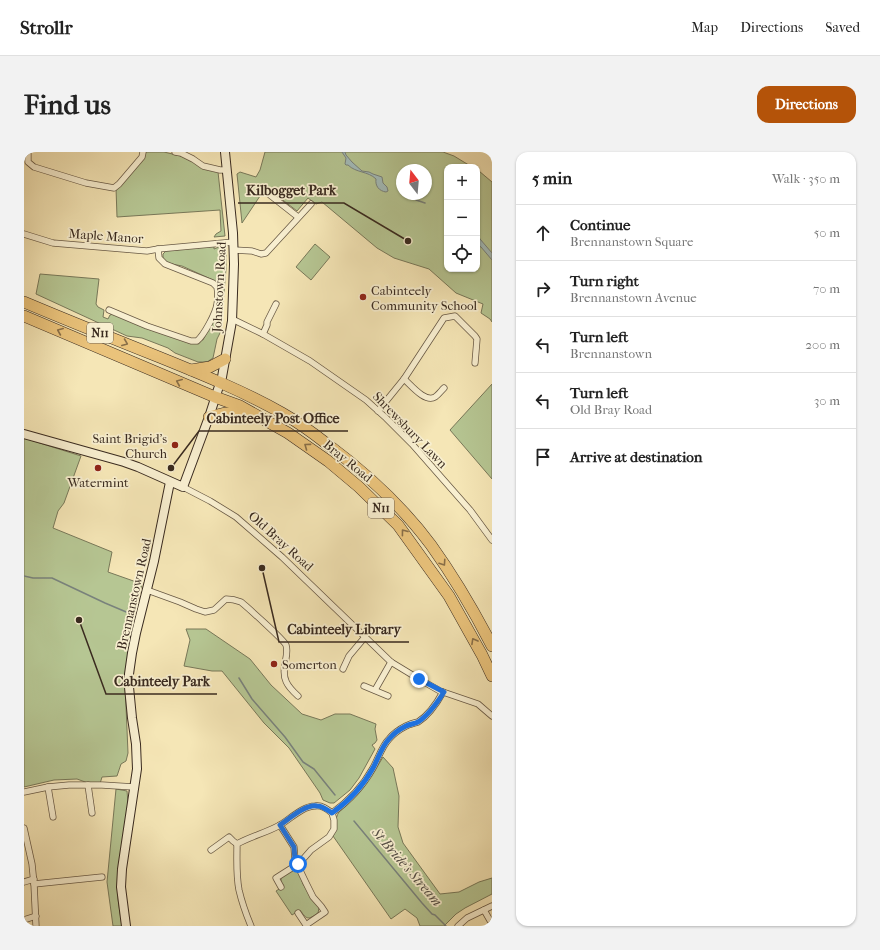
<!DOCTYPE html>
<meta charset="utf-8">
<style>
:root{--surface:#fff;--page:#f2f2f2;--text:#222;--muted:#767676;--line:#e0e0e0;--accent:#b45309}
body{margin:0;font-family:"IM FELL French Canon",serif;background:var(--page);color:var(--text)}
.controls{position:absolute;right:12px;top:12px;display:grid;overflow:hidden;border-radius:8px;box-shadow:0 1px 3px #0004}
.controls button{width:36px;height:36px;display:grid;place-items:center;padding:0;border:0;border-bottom:1px solid var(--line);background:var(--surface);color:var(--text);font:20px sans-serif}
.compass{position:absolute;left:372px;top:12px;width:36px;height:36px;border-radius:50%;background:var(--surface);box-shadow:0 1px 3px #0004;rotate:344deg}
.stop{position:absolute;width:12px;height:12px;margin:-9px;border:3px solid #1a73e8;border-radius:50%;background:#fff}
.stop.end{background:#1a73e8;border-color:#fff;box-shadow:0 1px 4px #0008}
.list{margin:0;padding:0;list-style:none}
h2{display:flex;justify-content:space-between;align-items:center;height:52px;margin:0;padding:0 16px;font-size:17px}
h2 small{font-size:13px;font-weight:400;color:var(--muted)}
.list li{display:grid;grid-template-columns:26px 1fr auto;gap:12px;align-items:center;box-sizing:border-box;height:56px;padding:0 16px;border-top:1px solid var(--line)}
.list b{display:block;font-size:15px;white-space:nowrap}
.list p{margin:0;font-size:13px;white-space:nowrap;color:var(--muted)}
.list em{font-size:13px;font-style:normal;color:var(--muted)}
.icon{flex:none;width:22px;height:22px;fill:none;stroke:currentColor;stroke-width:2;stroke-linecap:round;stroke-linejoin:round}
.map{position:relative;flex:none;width:468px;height:774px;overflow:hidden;border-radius:12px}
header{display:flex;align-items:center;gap:24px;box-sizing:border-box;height:56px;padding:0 20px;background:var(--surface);border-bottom:1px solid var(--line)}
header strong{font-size:19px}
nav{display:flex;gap:22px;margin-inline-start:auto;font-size:14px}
.intro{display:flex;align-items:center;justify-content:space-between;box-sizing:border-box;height:96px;padding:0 24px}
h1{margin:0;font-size:28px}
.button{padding:10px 18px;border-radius:12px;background:var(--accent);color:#fff;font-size:14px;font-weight:700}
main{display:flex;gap:24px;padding:0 24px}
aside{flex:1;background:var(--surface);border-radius:12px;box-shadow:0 1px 3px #0004}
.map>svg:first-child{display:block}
.green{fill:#b6c693;stroke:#787859;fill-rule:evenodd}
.water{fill:#a3bcba;stroke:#79827c}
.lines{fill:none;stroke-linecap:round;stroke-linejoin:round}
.stream{stroke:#79827c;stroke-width:1.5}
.street-casing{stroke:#685945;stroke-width:7}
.secondary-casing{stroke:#392a1f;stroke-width:10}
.highway-casing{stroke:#392a1f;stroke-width:12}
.street{stroke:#f8efd0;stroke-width:5.5}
.secondary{stroke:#f8efd0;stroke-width:8}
.highway{stroke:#eac37b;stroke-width:11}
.oneway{stroke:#896f48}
.route{stroke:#1a73e8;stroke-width:5}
.poi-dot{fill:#8f2418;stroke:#f8efd0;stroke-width:1.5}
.labels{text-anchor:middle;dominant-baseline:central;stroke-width:3.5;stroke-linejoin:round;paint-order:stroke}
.shield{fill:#f8efd0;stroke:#726554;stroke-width:1}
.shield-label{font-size:12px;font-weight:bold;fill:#392a1f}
.street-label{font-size:13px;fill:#392a1f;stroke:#f8efd0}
.poi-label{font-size:13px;fill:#392a1f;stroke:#f8efd0;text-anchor:start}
.water-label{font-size:14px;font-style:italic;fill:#544e46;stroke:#f8efd0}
.leader{fill:none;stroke:#392a1f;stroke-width:1.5}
.callout-dot{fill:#392a1f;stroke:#f8efd0;stroke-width:1.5}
.callout-label{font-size:14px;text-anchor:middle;font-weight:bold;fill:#392a1f;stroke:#f8efd0;stroke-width:3.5;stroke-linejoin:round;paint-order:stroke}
</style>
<header>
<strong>Strollr</strong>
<nav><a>Map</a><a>Directions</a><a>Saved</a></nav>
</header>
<div class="intro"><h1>Find us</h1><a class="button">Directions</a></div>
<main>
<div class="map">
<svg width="468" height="774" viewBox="0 0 468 774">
<rect width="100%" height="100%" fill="#f5e6b6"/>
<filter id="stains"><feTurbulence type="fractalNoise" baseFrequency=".005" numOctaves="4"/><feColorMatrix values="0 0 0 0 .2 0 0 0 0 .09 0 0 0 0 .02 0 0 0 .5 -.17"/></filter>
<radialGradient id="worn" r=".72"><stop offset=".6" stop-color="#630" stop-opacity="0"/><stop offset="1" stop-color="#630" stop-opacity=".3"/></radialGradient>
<g class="green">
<path d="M122 0H140L161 5 194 20 201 84 190 85 192 82 197 79 196 58 93 65 92 36Z"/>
<path d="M241 0H419L430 4 448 15H423V117H453V18L455 19 468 30V170L466 167 457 161 459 152 432 141 405 117 370 106 353 96 298 50 292 52 284 46 273 59 242 35 218 71 213 22 216 20 232 25 236 18ZM378 18H402V42H378Z"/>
<path d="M291 92 306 105 287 128 272 115Z"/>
<path d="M190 94V97L195 95H202V117L197 174 196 181 193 187 189 206 183 210H174L151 201 144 196 118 186 103 184 12 142 16 122 75 127 72 152 74 155 80 158 79 165 84 167 86 163 89 162 165 190 177 188H179L196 154 197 139 195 133 189 128 158 114 143 111 139 106V102L142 99Z"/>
<path d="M468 232V327L426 278Z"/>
<path d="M0 286 57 304 40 351 34 359 29 376 88 400 84 420 118 432 112 455 107 480 101 531 104 601 102 609 97 612 93 624 78 625 75 635 53 627 30 628 0 635Z"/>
<path d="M162 477H182L226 507 247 533 278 562 297 568 311 562H326L352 572 351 577 353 588 351 591 348 593 351 597 335 626 326 638 310 651H306L299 648 296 641 265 596 240 571 198 519H188L160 514 166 488Z"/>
<path d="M359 605 369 616 375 644 374 675 379 691 416 742 435 740 455 730 468 726V742L441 756 432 762 420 774H396L393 766 381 757 367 767 309 684C313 677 310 667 315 660 336 642 345 629 359 605Z"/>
<path d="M92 637 103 639 104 651 94 723V747L98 774H89L83 730Z"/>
<path d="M271 717 275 720 279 732 289 748 295 756 294 761C284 768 283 768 276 758L268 763 252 739 260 734 257 730V725Z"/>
</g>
<g class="water">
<path d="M318 0H321L322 3 328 10 338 19 345 20 349 22 358 25 359 31 363 35 364 39 362 40C355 39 351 34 352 27 344 19 332 21 324 13H322L321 12 322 6Z"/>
<path d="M453 81 456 87 468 101V108L457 95 453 93Z"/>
</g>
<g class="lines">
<g class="stream">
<path d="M392 48 401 51"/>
<path d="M0 424 9 426H28L81 451 107 462"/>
<path d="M215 526 228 547 261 585 279 610 290 617 311 643"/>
<path d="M330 669 398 751 408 762 411 763 422 774"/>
</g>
<g class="street-casing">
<g id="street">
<path d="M4 0V10L10 15 62 31 90 36 95 32 118 5 119 0"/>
<path d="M151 0 157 1 169 7 179 14 196 18H203"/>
<path d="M246 43 274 65"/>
<path d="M0 82 29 91 123 99 134 97 210 90"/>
<path d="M210 98 228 99 237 102 242 101 287 52"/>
<path d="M85 158 123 174 167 189H173C180 183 192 161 193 152 194 147 194 141 193 135L189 131 141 112 135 106 134 97"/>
<path d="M208 167 239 182 286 209 342 248 362 266 388 292 446 358 468 388"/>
<path d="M239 182 243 173V170L252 152"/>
<path d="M380 227C387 233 401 251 411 245 414 243 417 239 420 236"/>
<path d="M354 259 380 227 420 166 431 164 451 184 453 187 451 211"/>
<path d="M159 335 186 349 212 365 258 405 367 510 395 527 416 539 454 552 468 564"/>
<path d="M123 438 156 450 172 457 181 460 190 458 202 447C207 447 212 448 217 450 222 454 260 488 262 493 264 499 262 506 261 512 258 527 263 534 274 544"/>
<path d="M319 517 325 504 341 485"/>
<path d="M340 534 364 544"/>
<path d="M351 538 367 510"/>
<path d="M64 633 68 661"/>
<path d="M24 635 29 665"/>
<path d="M0 640 24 635 45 633H78L110 635"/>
<path d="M308 661C325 649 339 634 349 616 354 607 358 594 365 587 370 581 376 577 382 574 386 572 390 571 394 570 405 563 413 551 419 540"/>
<path d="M256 673 270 695 271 708 282 731 289 745 297 754 301 760 282 773 274 761"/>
<path d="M0 676 8 712 10 732 12 774"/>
<path d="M187 698 205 685 209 689 213 692"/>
<path d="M0 730 10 727"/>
<path d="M10 732 78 725"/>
<path d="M257 735 252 726 274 712"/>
<path d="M460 758 468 772"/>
<path d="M0 768 12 764"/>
<path d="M227 774C222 762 218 751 215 738 212 723 213 707 213 692 227 684 242 681 256 673 266 667 279 654 291 654 298 653 303 657 308 661L310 668V677L305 685 287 698 280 706"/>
<path d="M434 774 443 766 468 754"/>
</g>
</g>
<g class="secondary-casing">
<g id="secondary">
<path d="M0 282 100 310 114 315 159 335 185 265 198 225 208 169 210 112 209 81 201 0"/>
<path d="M102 774 97 735 98 717 113 617 112 592 108 566 105 535V522L108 501 112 481 130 409 146 330"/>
</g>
</g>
<g class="highway-casing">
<g id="highway">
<path d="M0 150C45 169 90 187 135 205 177 222 219 239 258 261 274 270 289 281 303 292 342 321 378 354 407 393 430 425 450 459 468 494"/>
<path d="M0 164 191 245 216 254 264 281 304 309 335 335 374 373 425 444 458 503 468 524"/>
<path d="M167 218 186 215 201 207"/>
<path d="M185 265 201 261H227"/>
</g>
</g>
<use href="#street" class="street"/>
<use href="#secondary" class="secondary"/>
<use href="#highway" class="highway"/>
</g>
<defs><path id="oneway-chevron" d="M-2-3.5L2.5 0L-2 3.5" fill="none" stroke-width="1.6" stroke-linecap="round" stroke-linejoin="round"/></defs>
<g class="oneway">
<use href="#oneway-chevron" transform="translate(36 179) rotate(-157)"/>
<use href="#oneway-chevron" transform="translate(101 191) rotate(22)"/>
<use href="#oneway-chevron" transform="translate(155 230) rotate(-157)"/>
<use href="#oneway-chevron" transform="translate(283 294) rotate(-144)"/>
<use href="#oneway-chevron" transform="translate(380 380) rotate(-127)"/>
<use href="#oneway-chevron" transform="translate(419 411) rotate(56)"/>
<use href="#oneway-chevron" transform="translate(450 489) rotate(-119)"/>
</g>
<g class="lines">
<path class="route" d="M274 712 271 708 270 695 256 673C266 666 282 652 293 654 299 654 303 658 308 661 325 649 339 634 349 616 354 607 358 594 365 587 370 581 376 577 382 574 386 572 390 572 394 570 405 563 413 551 420 540L395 527"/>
</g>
<g class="poi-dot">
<circle cx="339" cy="145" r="4"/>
<circle cx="151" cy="293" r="4"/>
<circle cx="74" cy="316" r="4"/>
<circle cx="250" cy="512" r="4"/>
</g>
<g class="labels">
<g class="shield">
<rect x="63" y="171" width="26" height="20" rx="3"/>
<rect x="344" y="346" width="26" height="20" rx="3"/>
</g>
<g class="shield-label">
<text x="76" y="181">N11</text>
<text x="357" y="356">N11</text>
</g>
<g class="street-label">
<text transform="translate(82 84) rotate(4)">Maple Manor</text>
<text transform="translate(195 135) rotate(-87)">Johnstown Road</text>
<text transform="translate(386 278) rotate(46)">Shrewsbury Lawn</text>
<text transform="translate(324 309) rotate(39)">Bray Road</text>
<text transform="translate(257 389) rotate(42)">Old Bray Road</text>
<text transform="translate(110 442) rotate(-77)">Brennanstown Road</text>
</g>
<g class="poi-label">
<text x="347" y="138">Cabinteely<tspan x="347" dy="15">Community School</tspan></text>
<text x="143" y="286" text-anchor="end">Saint Brigid's<tspan x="143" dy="15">Church</tspan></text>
<text x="74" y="330" text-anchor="middle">Watermint</text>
<text x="258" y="512">Somerton</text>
</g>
<g class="water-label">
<text transform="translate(383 715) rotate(49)">St Bride's Stream</text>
</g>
</g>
<path class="leader" d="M384 89L320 51H214M147 316L175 279H324M238 416L255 490H385M55 468L82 542H193"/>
<g class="callout-dot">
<circle cx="384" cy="89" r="4"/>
<circle cx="147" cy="316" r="4"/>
<circle cx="238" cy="416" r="4"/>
<circle cx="55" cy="468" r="4"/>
</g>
<g class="callout-label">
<text x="267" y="43">Kilbogget Park</text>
<text x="249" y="271">Cabinteely Post Office</text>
<text x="320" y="482">Cabinteely Library</text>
<text x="138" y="534">Cabinteely Park</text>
</g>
<rect width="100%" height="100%" filter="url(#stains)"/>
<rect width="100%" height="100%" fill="url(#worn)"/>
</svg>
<div class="controls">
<button>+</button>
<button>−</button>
<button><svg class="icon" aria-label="locate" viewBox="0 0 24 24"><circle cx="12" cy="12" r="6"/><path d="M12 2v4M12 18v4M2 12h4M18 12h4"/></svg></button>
</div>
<svg class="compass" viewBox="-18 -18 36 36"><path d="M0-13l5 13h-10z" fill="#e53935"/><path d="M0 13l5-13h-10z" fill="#767676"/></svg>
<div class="stop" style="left:274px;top:712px"></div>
<div class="stop end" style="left:395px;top:527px"></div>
</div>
<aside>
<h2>5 min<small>Walk · 350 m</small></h2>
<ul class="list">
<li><svg class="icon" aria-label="ahead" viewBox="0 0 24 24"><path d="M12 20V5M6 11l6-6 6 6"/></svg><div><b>Continue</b><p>Brennanstown Square</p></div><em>50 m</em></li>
<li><svg class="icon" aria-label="right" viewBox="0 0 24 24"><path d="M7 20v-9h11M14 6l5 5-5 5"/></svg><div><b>Turn right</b><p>Brennanstown Avenue</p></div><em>70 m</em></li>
<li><svg class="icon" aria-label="left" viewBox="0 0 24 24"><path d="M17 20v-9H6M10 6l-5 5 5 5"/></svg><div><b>Turn left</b><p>Brennanstown</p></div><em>200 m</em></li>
<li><svg class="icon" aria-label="left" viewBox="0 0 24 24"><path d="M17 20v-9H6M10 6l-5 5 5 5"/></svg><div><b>Turn left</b><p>Old Bray Road</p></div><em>30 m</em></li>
<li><svg class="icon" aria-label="arrive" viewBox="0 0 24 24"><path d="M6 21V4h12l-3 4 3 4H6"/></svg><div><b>Arrive at destination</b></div></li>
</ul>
</aside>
</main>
